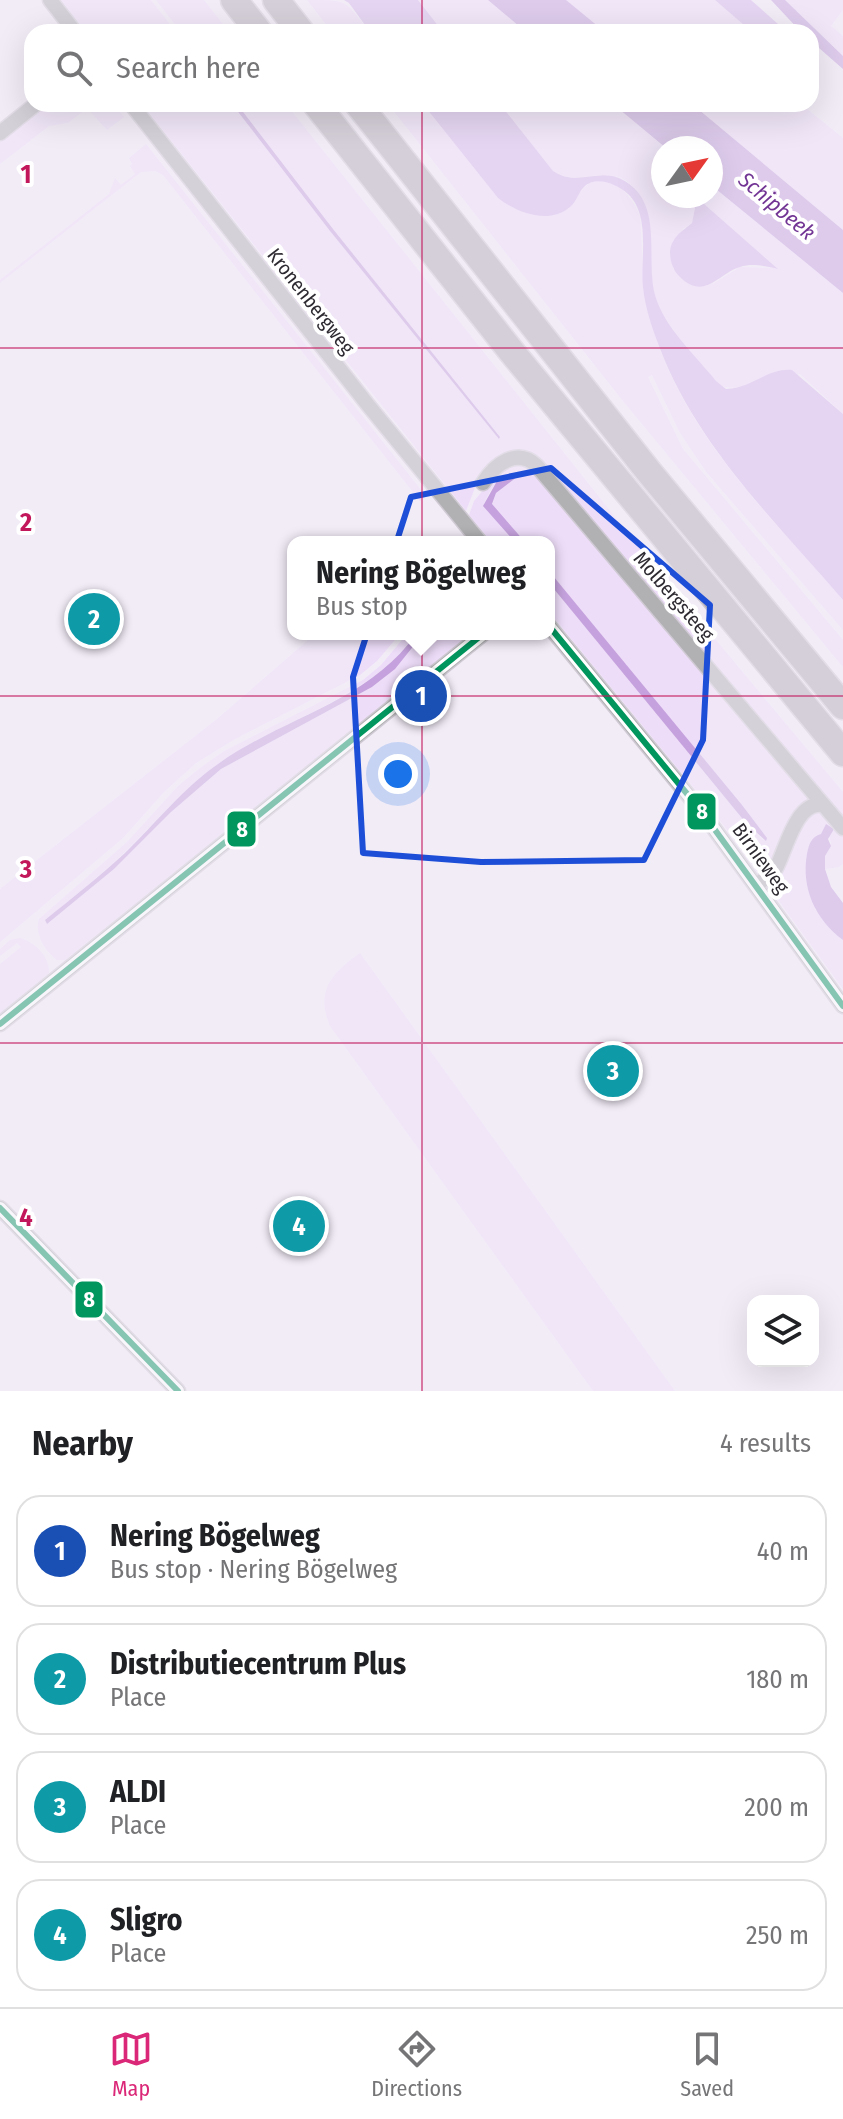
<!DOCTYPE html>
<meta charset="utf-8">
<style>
:root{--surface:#fff;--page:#f6f6f6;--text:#202124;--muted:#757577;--line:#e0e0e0;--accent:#db2777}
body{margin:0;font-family:"Fira Sans Condensed",sans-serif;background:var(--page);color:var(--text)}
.controls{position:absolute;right:24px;bottom:24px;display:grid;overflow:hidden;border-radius:16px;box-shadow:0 8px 32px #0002}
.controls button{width:72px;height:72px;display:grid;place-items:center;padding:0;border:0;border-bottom:2px solid var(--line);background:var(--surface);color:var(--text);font:40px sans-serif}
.compass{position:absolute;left:651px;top:136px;width:72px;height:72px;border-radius:50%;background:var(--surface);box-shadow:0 8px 32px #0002;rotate:57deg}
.you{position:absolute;left:398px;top:774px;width:28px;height:28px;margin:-20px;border:6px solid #fff;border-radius:50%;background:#1a73e8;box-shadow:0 0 0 12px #1a73e833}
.badge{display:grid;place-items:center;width:52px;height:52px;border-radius:50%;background:var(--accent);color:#fff;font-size:26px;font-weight:700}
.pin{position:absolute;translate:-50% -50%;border:4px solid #fff;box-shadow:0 2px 8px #0006}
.popup{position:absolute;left:287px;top:536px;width:268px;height:104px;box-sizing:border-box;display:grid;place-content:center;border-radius:16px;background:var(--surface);filter:drop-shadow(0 2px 6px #0005);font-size:26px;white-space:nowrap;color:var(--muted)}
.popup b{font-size:30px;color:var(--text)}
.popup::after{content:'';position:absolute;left:50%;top:100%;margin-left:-16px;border:16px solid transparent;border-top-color:var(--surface)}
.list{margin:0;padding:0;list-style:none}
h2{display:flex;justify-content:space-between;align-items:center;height:104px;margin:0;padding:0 32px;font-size:34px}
h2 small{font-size:26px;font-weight:400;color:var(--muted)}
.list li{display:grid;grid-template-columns:52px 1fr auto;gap:24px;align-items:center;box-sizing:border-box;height:112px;margin:0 16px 16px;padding:0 16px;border:2px solid var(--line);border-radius:24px}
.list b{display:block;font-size:30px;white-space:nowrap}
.list p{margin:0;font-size:26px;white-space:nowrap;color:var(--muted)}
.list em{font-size:26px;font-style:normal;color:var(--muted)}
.icon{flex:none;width:44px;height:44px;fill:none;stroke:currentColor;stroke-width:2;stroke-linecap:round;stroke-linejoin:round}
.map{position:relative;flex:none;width:843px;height:1391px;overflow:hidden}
.search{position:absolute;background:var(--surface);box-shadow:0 8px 32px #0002;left:24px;right:24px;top:24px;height:88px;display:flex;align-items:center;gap:20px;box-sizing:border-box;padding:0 28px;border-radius:24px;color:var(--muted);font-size:30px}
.sheet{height:616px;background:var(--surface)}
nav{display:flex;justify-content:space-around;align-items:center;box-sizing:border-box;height:112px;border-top:2px solid var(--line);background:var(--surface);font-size:22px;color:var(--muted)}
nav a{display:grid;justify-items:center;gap:4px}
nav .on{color:var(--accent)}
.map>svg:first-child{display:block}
.green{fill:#eeddf9}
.forest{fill:#d6b9ea}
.water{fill:#c5a2dd}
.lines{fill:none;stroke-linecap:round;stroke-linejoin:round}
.minor-casing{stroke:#cfcad3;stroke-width:17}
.motorway-casing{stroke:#cfcad3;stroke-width:29}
.minor{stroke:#b1b0b3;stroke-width:14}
.motorway{stroke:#b1acb3;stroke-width:26}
.bus-1-casing{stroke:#fff;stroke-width:12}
.bus-1{stroke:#00965e;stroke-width:6}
.marked{fill:none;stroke:#1d4ed8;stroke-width:6;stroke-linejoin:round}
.grid{fill:none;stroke:#c2185b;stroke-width:2;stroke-opacity:0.55}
.labels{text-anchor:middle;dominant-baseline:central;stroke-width:8;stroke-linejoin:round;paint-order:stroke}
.street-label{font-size:20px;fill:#2e2a31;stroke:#fff}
.water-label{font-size:22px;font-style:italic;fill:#723594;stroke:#fff}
.grid-label{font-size:26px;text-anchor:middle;font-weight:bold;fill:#c2185b;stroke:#fff;stroke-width:8;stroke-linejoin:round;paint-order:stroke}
.line-badge{stroke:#fff;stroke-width:3}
.badge-label{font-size:22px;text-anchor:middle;font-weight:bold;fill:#fff}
</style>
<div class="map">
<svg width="843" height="1391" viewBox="0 0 843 1391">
<rect width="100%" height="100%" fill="#f2ecf7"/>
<g class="green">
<path d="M61 0H151L176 32H86Z"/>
<path d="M156 0H204L229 32H181Z"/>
<path d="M307 0C350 0 344 0 370 32H332Z"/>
<path d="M418 0H488L526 32H443Z"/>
<path d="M566 0H715L752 32H605Z"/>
<path d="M785 0H843V10L831 26 843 36V56Z"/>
<path d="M49 104H114L124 117 107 130 87 108 68 123 49 126 0 164V142Z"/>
<path d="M142 104H232L330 231 499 439 500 437 333 229 237 104H286L659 572 843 792V820L526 455 476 485 466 511Z"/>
<path d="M388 104H423L498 198 558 214C576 207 574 196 586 186 608 168 634 197 640 217 643 248 641 284 649 314 677 428 769 514 843 600V630L707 473 680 433 652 375 648 377 683 449 843 640V667L623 401Z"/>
<path d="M500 104H613L666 148H663V196H692L695 208 692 223 683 229 671 247 673 269 705 286 714 283 740 267 777 268 695 196H711V185L843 293V414L800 374C781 378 735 394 720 385 701 366 662 321 655 296 646 263 657 215 634 188 609 160 581 189 553 171Z"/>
<path d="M692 104H801L843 138V230Z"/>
<path d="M146 144 426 496 420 501 163 175 155 171 141 172 0 283V280L109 194 115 178 121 185 135 174 130 166 132 164 129 158Z"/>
<path d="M525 461 811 795 810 800 775 861 763 872H758L716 815 549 612V583L746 823 763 840 767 838 549 571V542H525L492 505 496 493 517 477 514 473C497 475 491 490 484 504L515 542H491L469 515 474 501 505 464Z"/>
<path d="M315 634H400L377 661 360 675 235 739 196 763 164 792 123 838 0 942V889L217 719Z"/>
<path d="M407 634H416C367 702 283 717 218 764 183 789 156 822 125 852 100 876 72 898 45 920L47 924 114 869 171 812 221 769 372 687 384 678 423 634H470L65 960H57C45 951 34 934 39 919L127 842 178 786 200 768 224 751 363 680 381 665Z"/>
<path d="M812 810 824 813 843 835V864L839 867 825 869V856L831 843 826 825 815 909 834 932 843 940V989L773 893 772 887 805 818Z"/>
<path d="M20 938C35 942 50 957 49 973L0 1013V964L21 947 17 943 0 956V949L10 940Z"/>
<path d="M360 953 675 1391H593L330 1026C315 990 332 973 360 953Z"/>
</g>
<g class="forest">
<path d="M344 0H418L443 32H370L349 3Z"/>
<path d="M715 0H751L787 32H752Z"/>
<path d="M423 104H500L553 171C582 190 604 160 634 188 661 214 646 262 655 295 664 327 695 355 716 381L726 389C751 389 767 368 792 370L843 414V600C775 521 696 445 659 346 652 328 645 307 643 287 640 258 651 216 628 194 617 184 596 175 584 187 578 193 577 201 570 207 549 225 517 213 498 198Z"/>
<path d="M692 196H695L778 269C767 266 752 263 740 267 719 273 704 302 679 276 673 270 670 261 670 252 671 238 682 231 692 223L695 208Z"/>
</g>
<g class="water">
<path d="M488 0H566L605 32H526Z"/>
<path d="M771 0H785L843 56V69L811 41V32H801Z"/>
<path d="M232 104H237L333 229 500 437 499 439 330 231Z"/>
<path d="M613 104H692L843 230V293L711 185V148H666Z"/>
<path d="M510 473 516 474 517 477 496 493 492 504 525 542H515L483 506 497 481Z"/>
<path d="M549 571 742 805 767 838 766 841 746 823 549 583Z"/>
<path d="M416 634H423L395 669 372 687 221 769 171 812 114 869 47 924 45 920C72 898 99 877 125 853 156 823 182 789 218 764 283 717 367 703 416 634Z"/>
<path d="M826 824 834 829 828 839 831 846 825 856V869L831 887 843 903V940C815 919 801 888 807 854 809 844 811 837 821 834Z"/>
</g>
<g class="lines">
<g class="minor-casing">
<g id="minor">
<path d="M50 0 75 32"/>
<path d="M131 104 368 405 480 542"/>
<path d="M0 133 36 104"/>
<path d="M483 483C495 464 517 447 537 466L843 828"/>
<path d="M549 626 702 812 843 1006"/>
<path d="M756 885C763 880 772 875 776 868 786 850 796 801 822 805"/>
<path d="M0 1024 483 634"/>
<path d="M0 1208 178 1391"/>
</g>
</g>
<g class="motorway-casing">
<g id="motorway">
<path d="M234 0 259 32"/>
<path d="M276 0 301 32"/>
<path d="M316 104 511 351 843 753"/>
<path d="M358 104 649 472 843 706"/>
</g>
</g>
<use href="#minor" class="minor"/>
<use href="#motorway" class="motorway"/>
<g class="bus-1-casing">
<g id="bus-1">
<path d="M549 626 702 812 843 1006"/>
<path d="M0 1024 483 634"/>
<path d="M0 1208 178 1391"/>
</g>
</g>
<use href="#bus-1" class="bus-1"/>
</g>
<path d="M0 0H843V1391H0ZM551 468 710 605 703 740 644 860 481 862 363 853 353 677 411 497Z" fill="#f2ecf7" fill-opacity=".55" fill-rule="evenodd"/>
<path class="marked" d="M551 468 710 605 703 740 644 860 481 862 363 853 353 677 411 497Z"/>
<path class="grid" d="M422 0V32M422 104V1391M0 348H843M0 696H843M0 1043H843"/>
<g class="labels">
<g class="street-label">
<text transform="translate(311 301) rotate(52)">Kronenbergweg</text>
<text transform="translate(674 596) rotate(49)">Molbergsteeg</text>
<text transform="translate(761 858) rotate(54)">Birnieweg</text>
</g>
<g class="water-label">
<text transform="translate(777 206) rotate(40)">Schipbeek</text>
</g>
</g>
<g class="grid-label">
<text x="26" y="183">1</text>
<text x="26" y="531">2</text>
<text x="26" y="878">3</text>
<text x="26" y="1226">4</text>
</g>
<g class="line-badge">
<rect x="686" y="792" width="31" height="39" rx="8" fill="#00965e"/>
<rect x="226" y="810" width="31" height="38" rx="8" fill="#00965e"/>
<rect x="74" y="1280" width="30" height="39" rx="8" fill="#00965e"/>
</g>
<g class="badge-label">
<text x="702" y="819">8</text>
<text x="242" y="837">8</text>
<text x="89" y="1307">8</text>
</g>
</svg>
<div class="controls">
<button><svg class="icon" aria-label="layers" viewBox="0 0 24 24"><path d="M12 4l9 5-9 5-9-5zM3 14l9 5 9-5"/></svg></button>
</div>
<svg class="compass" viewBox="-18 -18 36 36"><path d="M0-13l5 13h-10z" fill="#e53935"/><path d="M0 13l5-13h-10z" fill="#757577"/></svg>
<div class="you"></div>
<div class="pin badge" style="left:421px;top:696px;background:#1a4fb4">1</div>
<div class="popup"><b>Nering Bögelweg</b>Bus stop</div>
<div class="pin badge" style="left:94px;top:619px;background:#0f9aa8">2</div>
<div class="pin badge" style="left:613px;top:1071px;background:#0f9aa8">3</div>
<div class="pin badge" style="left:299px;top:1226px;background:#0f9aa8">4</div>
<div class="search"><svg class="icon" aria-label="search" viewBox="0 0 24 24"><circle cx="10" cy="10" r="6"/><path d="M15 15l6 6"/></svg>Search here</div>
</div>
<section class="sheet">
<h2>Nearby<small>4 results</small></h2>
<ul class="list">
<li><span class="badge" style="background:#1a4fb4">1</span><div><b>Nering Bögelweg</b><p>Bus stop · Nering Bögelweg</p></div><em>40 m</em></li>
<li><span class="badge" style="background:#0f9aa8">2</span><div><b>Distributiecentrum Plus</b><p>Place</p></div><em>180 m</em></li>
<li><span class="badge" style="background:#0f9aa8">3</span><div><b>ALDI</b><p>Place</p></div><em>200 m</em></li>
<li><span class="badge" style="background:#0f9aa8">4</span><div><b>Sligro</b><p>Place</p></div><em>250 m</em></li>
</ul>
</section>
<nav>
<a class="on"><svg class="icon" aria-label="map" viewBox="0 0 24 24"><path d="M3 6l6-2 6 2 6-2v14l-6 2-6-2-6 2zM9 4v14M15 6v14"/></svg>Map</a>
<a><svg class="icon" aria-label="directions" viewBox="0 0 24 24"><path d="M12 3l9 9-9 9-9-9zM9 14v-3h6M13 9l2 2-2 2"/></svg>Directions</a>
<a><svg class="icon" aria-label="saved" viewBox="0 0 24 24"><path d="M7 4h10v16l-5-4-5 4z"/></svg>Saved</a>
</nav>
